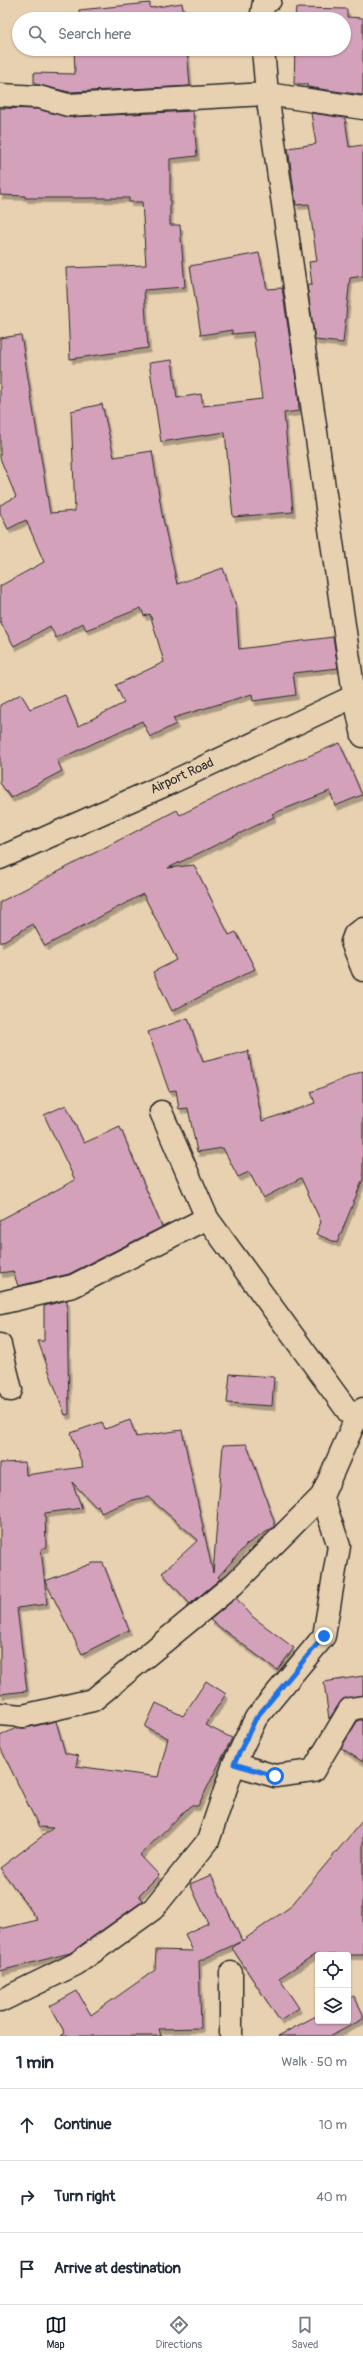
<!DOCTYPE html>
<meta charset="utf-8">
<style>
:root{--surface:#fff;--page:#f6f6f7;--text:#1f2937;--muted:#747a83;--line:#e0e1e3;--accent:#111827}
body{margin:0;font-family:Pangolin,sans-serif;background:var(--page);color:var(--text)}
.controls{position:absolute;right:12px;bottom:12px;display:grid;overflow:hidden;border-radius:4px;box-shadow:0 1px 3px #0004}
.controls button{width:36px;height:36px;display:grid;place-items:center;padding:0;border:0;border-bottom:1px solid var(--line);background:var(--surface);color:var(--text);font:20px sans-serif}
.stop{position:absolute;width:12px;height:12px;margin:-9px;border:3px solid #1a73e8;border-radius:50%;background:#fff}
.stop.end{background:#1a73e8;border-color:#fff;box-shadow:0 1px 4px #0008}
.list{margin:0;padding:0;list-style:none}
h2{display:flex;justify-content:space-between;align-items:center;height:52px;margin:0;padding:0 16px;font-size:17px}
h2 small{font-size:13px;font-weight:400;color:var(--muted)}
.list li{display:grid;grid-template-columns:26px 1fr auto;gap:12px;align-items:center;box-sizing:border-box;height:72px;padding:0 16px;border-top:1px solid var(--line)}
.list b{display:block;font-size:15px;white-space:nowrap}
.list em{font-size:13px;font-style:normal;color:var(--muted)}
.icon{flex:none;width:22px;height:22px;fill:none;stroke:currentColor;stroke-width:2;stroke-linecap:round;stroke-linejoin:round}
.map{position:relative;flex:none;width:363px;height:2036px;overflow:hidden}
.search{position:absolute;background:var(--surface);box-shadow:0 1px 3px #0004;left:12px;right:12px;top:12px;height:44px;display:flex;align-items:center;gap:10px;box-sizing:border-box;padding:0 14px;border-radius:22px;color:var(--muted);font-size:15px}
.sheet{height:268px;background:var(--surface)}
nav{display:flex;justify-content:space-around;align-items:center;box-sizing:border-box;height:56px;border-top:1px solid var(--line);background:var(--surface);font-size:11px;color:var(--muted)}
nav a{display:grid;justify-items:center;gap:2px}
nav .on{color:var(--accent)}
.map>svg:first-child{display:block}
.building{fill:#d4a1bb;stroke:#2b2b2b;filter:url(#shadow)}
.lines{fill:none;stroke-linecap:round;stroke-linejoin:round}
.minor-casing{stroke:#2b2b2b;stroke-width:25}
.tertiary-casing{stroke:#2b2b2b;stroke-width:25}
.minor{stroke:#e8d1b1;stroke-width:22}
.tertiary{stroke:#e8d1b1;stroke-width:22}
.route{stroke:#1a73e8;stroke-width:5}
.labels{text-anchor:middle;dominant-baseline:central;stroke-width:3;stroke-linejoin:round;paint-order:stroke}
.street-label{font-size:13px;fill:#2b2b2b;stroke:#e8d1b1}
</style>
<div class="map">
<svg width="363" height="2036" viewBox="0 0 363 2036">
<defs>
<filter id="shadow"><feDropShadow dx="2.5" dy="4.5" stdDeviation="0" flood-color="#0004"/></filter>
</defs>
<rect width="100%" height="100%" fill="#e8d1b1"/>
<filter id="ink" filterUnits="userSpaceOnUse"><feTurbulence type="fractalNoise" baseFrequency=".025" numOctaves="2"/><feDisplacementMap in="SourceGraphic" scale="8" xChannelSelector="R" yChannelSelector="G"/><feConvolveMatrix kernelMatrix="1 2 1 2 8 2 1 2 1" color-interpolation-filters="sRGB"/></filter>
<g filter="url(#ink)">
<g class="building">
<path d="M150 3V8L182 3 184 19H79V10Z"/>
<path d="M296 8 347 9V17L363 18V95L307 87V84H294L295 49H344V19H295Z"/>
<path d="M74 49H187L190 86 69 92 34 84V73L75 74Z"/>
<path d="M0 108 37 109 69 117 193 111 197 156 170 159V225H180L185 287 144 290 148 348 70 359 66 268 146 265 142 202H129V198H25V196L0 195Z"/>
<path d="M311 113 345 118 349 147 363 145V276L350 278 343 343 315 340 307 285H312L309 262 317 261 309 204 296 205 288 148 316 144Z"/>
<path d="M259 253 267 289 282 288 298 392 299 411 284 413 293 512 233 517 225 432 161 442 149 363 172 360 177 398 201 394 203 406 262 399 253 332 232 334V330L201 335 190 266Z"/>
<path d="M21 335 50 513 75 511 71 411 102 404 114 457 152 451 162 514 177 584 223 568 236 606 239 649 333 637 338 668 293 673 296 695 253 701 252 694 173 718 176 724 150 737 142 721 57 760 62 771 11 798 0 783V705L21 694 30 709 65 695 78 726 124 703 116 685 164 662 150 614 144 616 141 608 86 630 83 623 56 638 50 626 14 646 0 621V586L44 562 26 520 8 529 0 513V505L16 497 0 458V338Z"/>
<path d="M340 743 362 795 335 806 330 791 272 814 274 817 168 868 194 865 229 935 236 932 255 969 172 1011 153 972 177 960 143 894 45 946 33 924 0 943V902L177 810 180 815 253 779Z"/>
<path d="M188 1018 203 1062 248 1051 262 1121 315 1103 311 1092 363 1071V1179L337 1243 316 1234 321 1222 301 1178 263 1198 249 1172 238 1177 223 1148 197 1152 188 1108 179 1109 176 1090 169 1091 148 1032Z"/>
<path d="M66 1105 84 1143 120 1127 162 1227 69 1274 18 1286 13 1271 0 1273V1220L75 1180 44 1115Z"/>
<path d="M67 1300 69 1414 65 1415 38 1341H44V1306Z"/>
<path d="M230 1374 274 1377 272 1406 227 1403Z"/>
<path d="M130 1420 136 1437 182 1430 213 1573 223 1445 247 1444 274 1521V1527L247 1544 218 1577 220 1579 190 1604 162 1573 198 1540 148 1497 133 1500 101 1513 98 1505 95 1506 72 1482 82 1508 45 1513 46 1547 41 1549 47 1604 17 1608 27 1691 0 1694V1463L25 1462 26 1475 83 1467 71 1433 102 1422 105 1429Z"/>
<path d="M93 1563H103L129 1630 82 1654 45 1581Z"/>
<path d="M236 1598 253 1617 294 1648 277 1670 210 1620Z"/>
<path d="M363 1676V1695L343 1699 329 1719 324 1682Z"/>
<path d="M206 1681 226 1694 205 1725 232 1738 198 1806H190L140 1855 159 1875 139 1895 143 1901 70 1953 0 1971V1929L38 1920 0 1868 53 1828 39 1827 0 1747V1736L16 1728H26L56 1721 65 1753 78 1756 76 1766 158 1777 168 1738 145 1727 156 1703 183 1716Z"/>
<path d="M358 1720H363V1762L341 1748Z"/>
<path d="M363 1820V1955H314L279 1978 299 2008 280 2021 232 1948 240 1942 199 1961 201 2028 159 2029 161 2036H61L65 2033 50 2006 77 1991 91 2015 155 1970 156 1950 193 1951 185 1934 208 1923 190 1884 211 1875 242 1941 290 1907Z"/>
<path d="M354 1996 363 2014V2019L331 2036H278L318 2015V2021H348V1999Z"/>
</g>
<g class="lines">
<g class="minor-casing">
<g id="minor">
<path d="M261 19 264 2 270 0"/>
<path d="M263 49 267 94 354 694 363 736"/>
<path d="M0 95 39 97 68 105 267 94 363 108"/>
<path d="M363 929 355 934 352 942 363 970"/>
<path d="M161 1112 207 1218 355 1421"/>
<path d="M0 1303 73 1286 207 1218"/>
<path d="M0 1345 11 1390"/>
<path d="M0 1714 23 1716 93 1700 234 1584 322 1496 355 1421 363 1409"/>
<path d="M234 1764 275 1776 313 1771 350 1709 363 1707"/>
<path d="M231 1973V2036"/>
<path d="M0 2001 76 1964 153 1909 208 1841 234 1764 256 1718 324 1636 339 1546 322 1496"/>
</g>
</g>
<g class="tertiary-casing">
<path id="tertiary" d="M0 858 172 782 363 692"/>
</g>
<use href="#minor" class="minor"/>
<use href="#tertiary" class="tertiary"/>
</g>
</g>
<g class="lines" filter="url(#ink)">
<path class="route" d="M275 1776 234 1764 256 1718 324 1636"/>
</g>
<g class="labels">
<g class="street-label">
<text transform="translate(182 776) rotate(-25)">Airport Road</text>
</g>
</g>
</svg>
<div class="controls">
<button><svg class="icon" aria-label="locate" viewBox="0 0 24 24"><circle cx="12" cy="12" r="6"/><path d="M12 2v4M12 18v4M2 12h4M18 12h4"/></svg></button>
<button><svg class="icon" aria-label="layers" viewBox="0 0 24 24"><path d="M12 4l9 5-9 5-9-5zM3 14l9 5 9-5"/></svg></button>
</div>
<div class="stop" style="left:275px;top:1776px"></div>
<div class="stop end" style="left:324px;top:1636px"></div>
<div class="search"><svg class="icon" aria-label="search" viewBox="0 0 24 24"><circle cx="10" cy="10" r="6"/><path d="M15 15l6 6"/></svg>Search here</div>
</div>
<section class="sheet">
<h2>1 min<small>Walk · 50 m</small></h2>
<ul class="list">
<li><svg class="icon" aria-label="ahead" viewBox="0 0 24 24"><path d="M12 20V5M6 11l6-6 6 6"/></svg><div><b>Continue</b></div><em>10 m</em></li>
<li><svg class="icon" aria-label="right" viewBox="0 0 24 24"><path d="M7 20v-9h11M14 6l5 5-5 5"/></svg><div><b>Turn right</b></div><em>40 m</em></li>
<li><svg class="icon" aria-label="arrive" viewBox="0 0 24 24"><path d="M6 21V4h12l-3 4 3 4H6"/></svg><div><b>Arrive at destination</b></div></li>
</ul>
</section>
<nav>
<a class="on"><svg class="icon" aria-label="map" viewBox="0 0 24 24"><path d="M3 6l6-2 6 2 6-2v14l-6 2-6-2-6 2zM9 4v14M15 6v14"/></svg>Map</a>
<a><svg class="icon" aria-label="directions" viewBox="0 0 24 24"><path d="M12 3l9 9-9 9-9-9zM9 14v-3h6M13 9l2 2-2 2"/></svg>Directions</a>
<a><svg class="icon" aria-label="saved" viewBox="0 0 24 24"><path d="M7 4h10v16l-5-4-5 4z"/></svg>Saved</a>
</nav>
